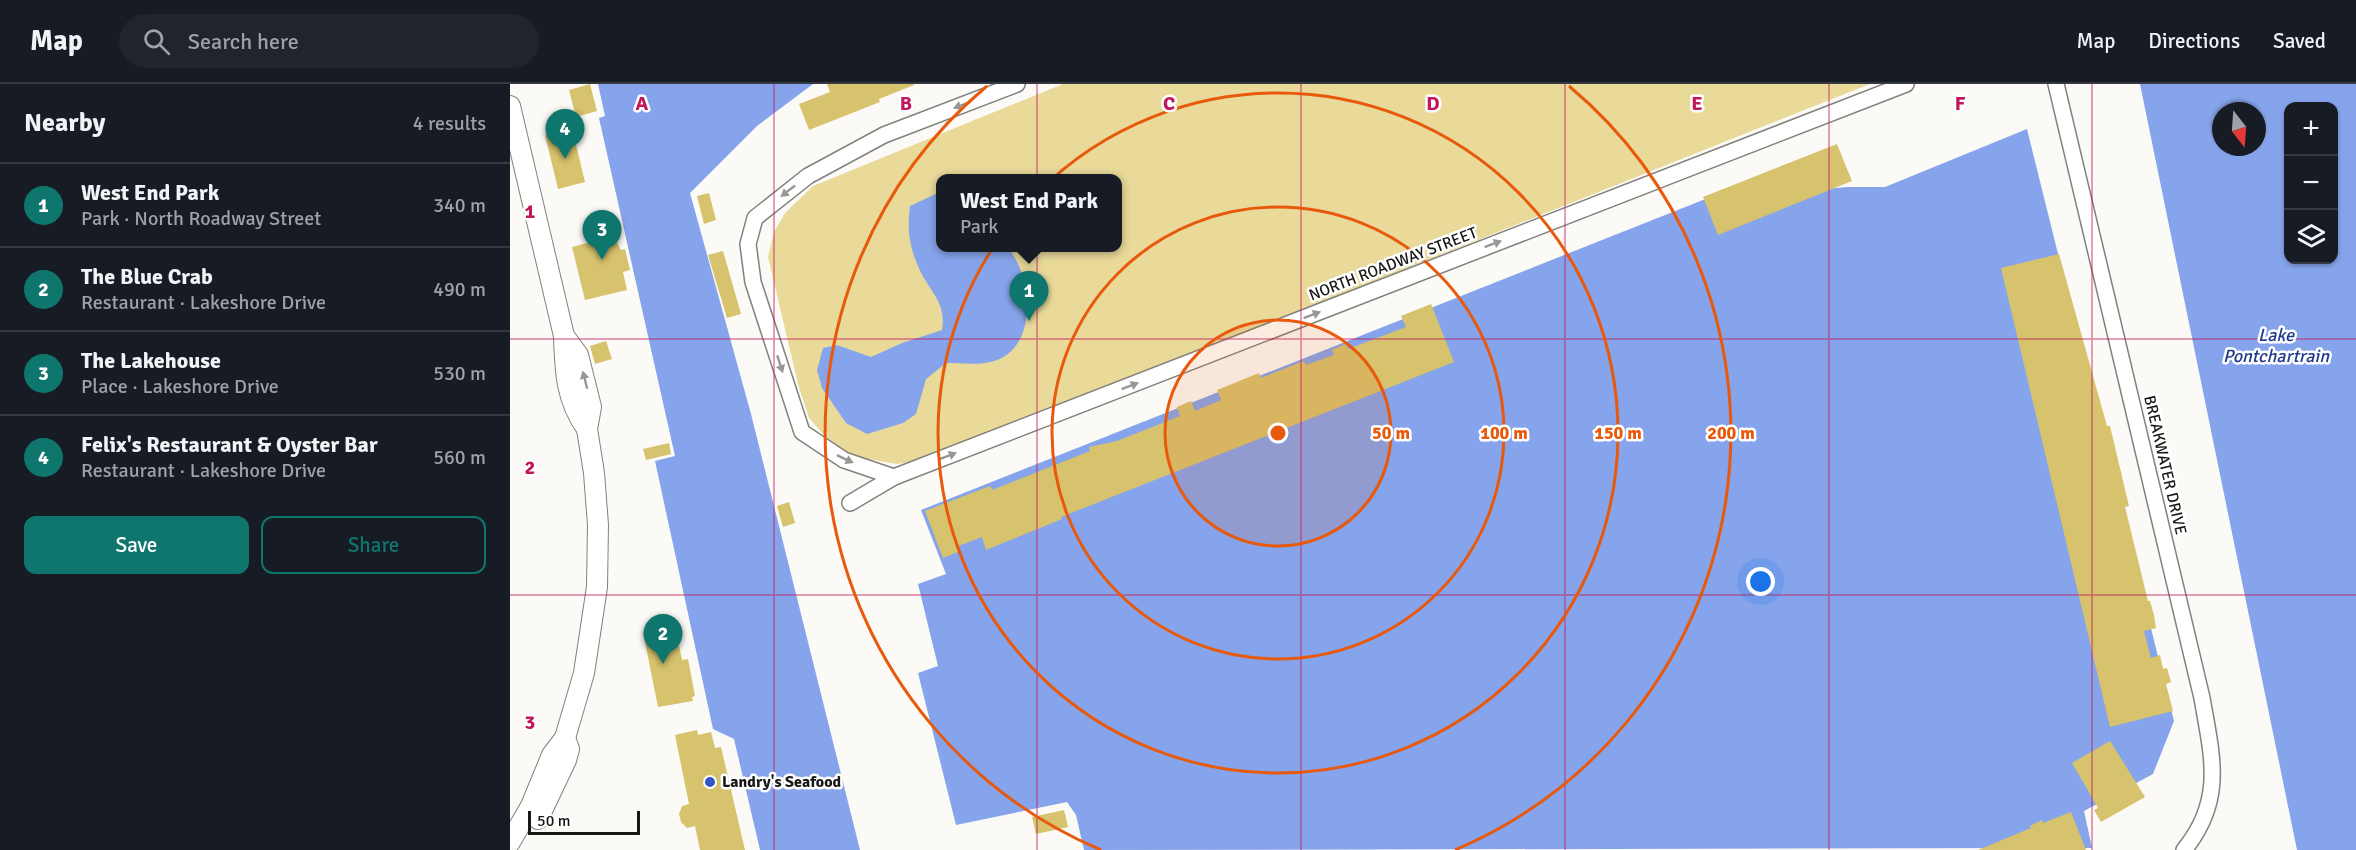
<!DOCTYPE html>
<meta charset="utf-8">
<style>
:root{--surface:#171b24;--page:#20242c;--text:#f1f3f6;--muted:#9ea1a6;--line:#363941;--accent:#0f766e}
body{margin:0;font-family:Signika,sans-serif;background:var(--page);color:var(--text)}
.controls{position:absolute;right:18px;top:18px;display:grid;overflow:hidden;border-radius:12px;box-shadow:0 2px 4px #0004}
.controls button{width:54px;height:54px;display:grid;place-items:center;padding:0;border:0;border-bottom:2px solid var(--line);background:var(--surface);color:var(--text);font:30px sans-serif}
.compass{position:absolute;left:1702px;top:18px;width:54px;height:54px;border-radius:50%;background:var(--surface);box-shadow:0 2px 4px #0004;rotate:163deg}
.scale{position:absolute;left:18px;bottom:15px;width:112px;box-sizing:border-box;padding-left:6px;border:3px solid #171716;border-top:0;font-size:16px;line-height:21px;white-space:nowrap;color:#171716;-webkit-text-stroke:4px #fff;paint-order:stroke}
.you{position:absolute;left:1251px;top:498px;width:21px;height:21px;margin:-15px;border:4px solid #fff;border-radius:50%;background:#1a73e8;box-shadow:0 0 0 9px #1a73e833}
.badge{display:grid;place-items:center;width:39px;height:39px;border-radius:50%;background:var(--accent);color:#fff;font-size:20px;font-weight:700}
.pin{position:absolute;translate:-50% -50px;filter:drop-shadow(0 2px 3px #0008)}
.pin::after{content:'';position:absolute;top:32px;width:21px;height:18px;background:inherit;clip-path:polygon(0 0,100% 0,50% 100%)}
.popup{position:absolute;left:426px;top:90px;width:186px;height:78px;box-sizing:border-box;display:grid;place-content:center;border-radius:12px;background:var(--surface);filter:drop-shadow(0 2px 4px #0005);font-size:20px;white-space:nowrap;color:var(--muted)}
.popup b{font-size:22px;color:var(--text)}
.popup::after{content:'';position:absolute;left:50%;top:100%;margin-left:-12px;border:12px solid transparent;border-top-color:var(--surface)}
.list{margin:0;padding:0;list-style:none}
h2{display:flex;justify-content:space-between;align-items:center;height:78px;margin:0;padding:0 24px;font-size:26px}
h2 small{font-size:20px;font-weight:400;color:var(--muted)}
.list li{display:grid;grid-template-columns:39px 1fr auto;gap:18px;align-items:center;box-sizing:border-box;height:84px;padding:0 24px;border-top:2px solid var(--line)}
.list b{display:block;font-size:22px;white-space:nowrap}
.list p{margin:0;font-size:20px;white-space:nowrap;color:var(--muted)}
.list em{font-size:20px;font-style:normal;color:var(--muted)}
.actions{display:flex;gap:12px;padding:18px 24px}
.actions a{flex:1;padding:14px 0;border:2px solid var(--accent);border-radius:12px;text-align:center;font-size:21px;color:var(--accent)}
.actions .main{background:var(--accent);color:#fff}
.icon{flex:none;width:33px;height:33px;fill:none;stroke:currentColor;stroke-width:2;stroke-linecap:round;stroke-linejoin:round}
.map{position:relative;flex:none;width:1846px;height:766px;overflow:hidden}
header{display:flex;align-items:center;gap:36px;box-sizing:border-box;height:84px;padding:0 30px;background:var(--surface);border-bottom:2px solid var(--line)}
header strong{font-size:28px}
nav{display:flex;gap:33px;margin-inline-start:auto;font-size:21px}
.search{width:420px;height:54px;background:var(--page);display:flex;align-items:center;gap:15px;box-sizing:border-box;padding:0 21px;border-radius:33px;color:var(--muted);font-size:22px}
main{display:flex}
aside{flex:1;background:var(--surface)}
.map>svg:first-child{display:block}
.green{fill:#e9da9a;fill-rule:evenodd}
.water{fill:#86a4eb;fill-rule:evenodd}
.building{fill:#d7c26d}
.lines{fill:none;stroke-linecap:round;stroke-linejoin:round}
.minor-casing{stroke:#82817d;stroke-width:18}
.tertiary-casing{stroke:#82817d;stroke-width:22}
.minor{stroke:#fff;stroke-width:15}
.tertiary{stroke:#fff;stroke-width:20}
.oneway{fill:#979796}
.grid{fill:none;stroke:#c2185b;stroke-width:1.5;stroke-opacity:0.55}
.ring{fill:none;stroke:#e8590c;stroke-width:3}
.poi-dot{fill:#3056c6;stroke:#fff;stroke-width:2}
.labels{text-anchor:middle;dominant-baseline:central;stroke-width:5;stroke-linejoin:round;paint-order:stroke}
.street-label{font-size:16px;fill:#171716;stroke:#fff}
.poi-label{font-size:16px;font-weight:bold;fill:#171716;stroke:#fff;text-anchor:start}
.water-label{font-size:18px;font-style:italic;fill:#1f3a8b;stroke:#fff}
.grid-label{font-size:20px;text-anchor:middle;font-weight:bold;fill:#c2185b;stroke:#fff;stroke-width:5;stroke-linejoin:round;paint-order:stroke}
.centre{fill:#e8590c;stroke:#fff;stroke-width:3}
.ring-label{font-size:18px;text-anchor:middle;font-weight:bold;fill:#e8590c;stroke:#fff;stroke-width:5;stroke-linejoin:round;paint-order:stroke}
</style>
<header>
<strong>Map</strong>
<div class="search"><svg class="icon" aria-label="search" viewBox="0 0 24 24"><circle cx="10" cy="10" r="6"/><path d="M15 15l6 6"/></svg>Search here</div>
<nav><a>Map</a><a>Directions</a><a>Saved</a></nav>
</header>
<main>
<aside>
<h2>Nearby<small>4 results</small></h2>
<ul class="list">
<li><span class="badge">1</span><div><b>West End Park</b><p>Park · North Roadway Street</p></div><em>340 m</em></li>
<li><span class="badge">2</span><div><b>The Blue Crab</b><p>Restaurant · Lakeshore Drive</p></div><em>490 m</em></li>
<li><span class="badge">3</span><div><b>The Lakehouse</b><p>Place · Lakeshore Drive</p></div><em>530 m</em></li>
<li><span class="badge">4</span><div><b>Felix's Restaurant &amp; Oyster Bar</b><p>Restaurant · Lakeshore Drive</p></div><em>560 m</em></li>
</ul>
<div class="actions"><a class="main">Save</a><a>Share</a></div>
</aside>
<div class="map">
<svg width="1846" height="766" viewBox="0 0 1846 766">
<rect width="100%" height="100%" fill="#fbfaf6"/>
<path class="green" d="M553 0H1360L415 376 387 380 341 372 313 350 299 334 288 300 258 173 264 148 275 129 303 102ZM430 94H608V164H430Z"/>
<g class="water">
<path d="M88 0H303L247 42 180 109 241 330 350 766H250L224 655 203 645 145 377 165 372 89 34 95 32Z"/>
<path d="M1630 0H1846V766H1787ZM1824 22V176H1778V22ZM1711 27H1747V63H1711Z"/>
<path d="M1517 45 1664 637 1643 690 1574 727 1582 764 574 766 566 731 557 718 446 741 408 589 428 582 408 500 436 490 411 426 1193 116 1337 103H1375Z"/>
<path d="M430 108V164H498C520 189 528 251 495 272 478 283 455 279 436 279L416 295 406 330 393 339 357 350 336 339 312 304 307 286 313 264 327 261 361 273 392 259 432 246C437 217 418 207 408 182 399 162 397 144 400 122Z"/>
</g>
<g class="building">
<path d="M80 0 87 27 66 33 59 6Z"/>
<path d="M317 0H404V1L369 15 370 18 299 46 289 20 320 8Z"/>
<path d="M62 44 75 98 48 105 35 51Z"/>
<path d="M1327 60 1342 97 1208 151 1193 113Z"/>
<path d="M199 109 206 136 194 140 187 112Z"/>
<path d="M104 152 111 166 115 165 120 186 113 188 117 206 75 216 62 163Z"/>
<path d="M213 167 231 230 217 234 198 171Z"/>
<path d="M1549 170 1597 342H1600L1619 422 1615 423 1638 517H1640L1644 531 1646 544 1634 547 1641 574 1650 571 1653 585 1657 584 1661 598 1656 600 1663 627 1600 643 1491 184Z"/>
<path d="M921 220 944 278 551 433 552 435 476 466 472 453 446 463 448 468 433 474 415 427 480 402 482 406 580 367 579 363 607 357 670 332 667 323 681 317 685 327 711 316 707 306 749 289 751 294 794 277 796 281 824 271 822 266 836 260 838 265 896 243 891 232Z"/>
<path d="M96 257 102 275 85 280 80 262Z"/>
<path d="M159 359 161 370 136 376 133 365Z"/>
<path d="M279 418 285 439 273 443 267 422Z"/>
<path d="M165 542 172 576 178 575 185 612 182 613 183 617 148 623 133 548Z"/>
<path d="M187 646 188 651 201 648 205 664 211 663 235 766H190L185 742 177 744 171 738 169 730 172 722 179 720 165 651Z"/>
<path d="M1600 657 1635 713 1591 738 1584 726 1588 724 1562 679Z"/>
<path d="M554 726 558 743 526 750 522 733Z"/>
<path d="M1561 728 1576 766H1468L1521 744 1520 742 1532 736 1533 739Z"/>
</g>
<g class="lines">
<g class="minor-casing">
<g id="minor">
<path d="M1546 0 1692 614C1702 672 1715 716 1674 766"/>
<path d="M384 393 334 376 292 348 243 198 238 160 245 134 298 92 374 51 507 0"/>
<path d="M340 419 384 393 1396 0"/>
</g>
</g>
<g class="tertiary-casing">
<g id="tertiary">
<path d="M0 22 54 252C55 287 56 316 77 345"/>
<path d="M28 735 56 676 59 665 55 654"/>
<path d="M0 758 21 722 42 671 55 654 74 589 87 503 88 441 84 389 77 345 81 323 68 271 54 252"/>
</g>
</g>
<use href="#minor" class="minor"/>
<use href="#tertiary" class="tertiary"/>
</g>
<defs><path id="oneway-solid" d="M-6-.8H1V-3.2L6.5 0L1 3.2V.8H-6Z" transform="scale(1.5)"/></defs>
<g class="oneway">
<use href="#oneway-solid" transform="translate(452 21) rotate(159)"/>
<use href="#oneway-solid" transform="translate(278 107) rotate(142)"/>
<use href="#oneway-solid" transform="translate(983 160) rotate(-21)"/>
<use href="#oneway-solid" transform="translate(802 231) rotate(-21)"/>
<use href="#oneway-solid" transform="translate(270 280) rotate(72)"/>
<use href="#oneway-solid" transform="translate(75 296) rotate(-104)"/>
<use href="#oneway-solid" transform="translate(620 302) rotate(-21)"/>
<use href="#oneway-solid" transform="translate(438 372) rotate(-21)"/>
<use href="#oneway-solid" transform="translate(335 375) rotate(25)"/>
</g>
<path class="grid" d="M264 0V766M527 0V766M791 0V766M1055 0V766M1319 0V766M1582 0V766M0 255H1846M0 511H1846"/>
<circle cx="768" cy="349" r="113" fill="#e8590c" fill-opacity=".12"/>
<g class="ring">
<circle cx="768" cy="349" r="113"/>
<circle cx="768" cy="349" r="226"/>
<circle cx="768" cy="349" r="340"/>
<path d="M591 766A453 453 0 0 1 477 2M1059 2A453 453 0 0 1 945 766"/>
</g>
<circle class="poi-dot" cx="200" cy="698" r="6"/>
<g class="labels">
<g class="street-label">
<text transform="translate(883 180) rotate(-21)">NORTH ROADWAY STREET</text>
<text transform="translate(1655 381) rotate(77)">BREAKWATER DRIVE</text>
</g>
<g class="poi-label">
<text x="212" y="698">Landry's Seafood</text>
</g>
<g class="water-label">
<text x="1766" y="251">Lake<tspan x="1766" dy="21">Pontchartrain</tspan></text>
</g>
</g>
<g class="grid-label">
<text x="132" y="26">A</text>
<text x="396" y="26">B</text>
<text x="659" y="26">C</text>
<text x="923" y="26">D</text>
<text x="1187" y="26">E</text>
<text x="1450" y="26">F</text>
<text x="20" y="134">1</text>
<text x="20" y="390">2</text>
<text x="20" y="645">3</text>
</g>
<circle cx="768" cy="349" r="9" class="centre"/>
<g class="ring-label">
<text x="881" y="355">50 m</text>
<text x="994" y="355">100 m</text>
<text x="1108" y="355">150 m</text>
<text x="1221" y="355">200 m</text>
</g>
</svg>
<div class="controls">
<button>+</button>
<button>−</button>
<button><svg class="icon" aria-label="layers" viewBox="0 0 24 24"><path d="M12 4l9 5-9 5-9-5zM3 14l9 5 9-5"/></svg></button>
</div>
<svg class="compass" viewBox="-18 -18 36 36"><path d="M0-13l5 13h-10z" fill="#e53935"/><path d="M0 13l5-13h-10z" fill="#9ea1a6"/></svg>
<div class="scale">50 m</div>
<div class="you"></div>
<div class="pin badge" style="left:519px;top:237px">1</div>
<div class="popup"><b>West End Park</b>Park</div>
<div class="pin badge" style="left:153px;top:580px">2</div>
<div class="pin badge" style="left:92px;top:176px">3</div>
<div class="pin badge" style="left:55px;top:75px">4</div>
</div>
</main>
